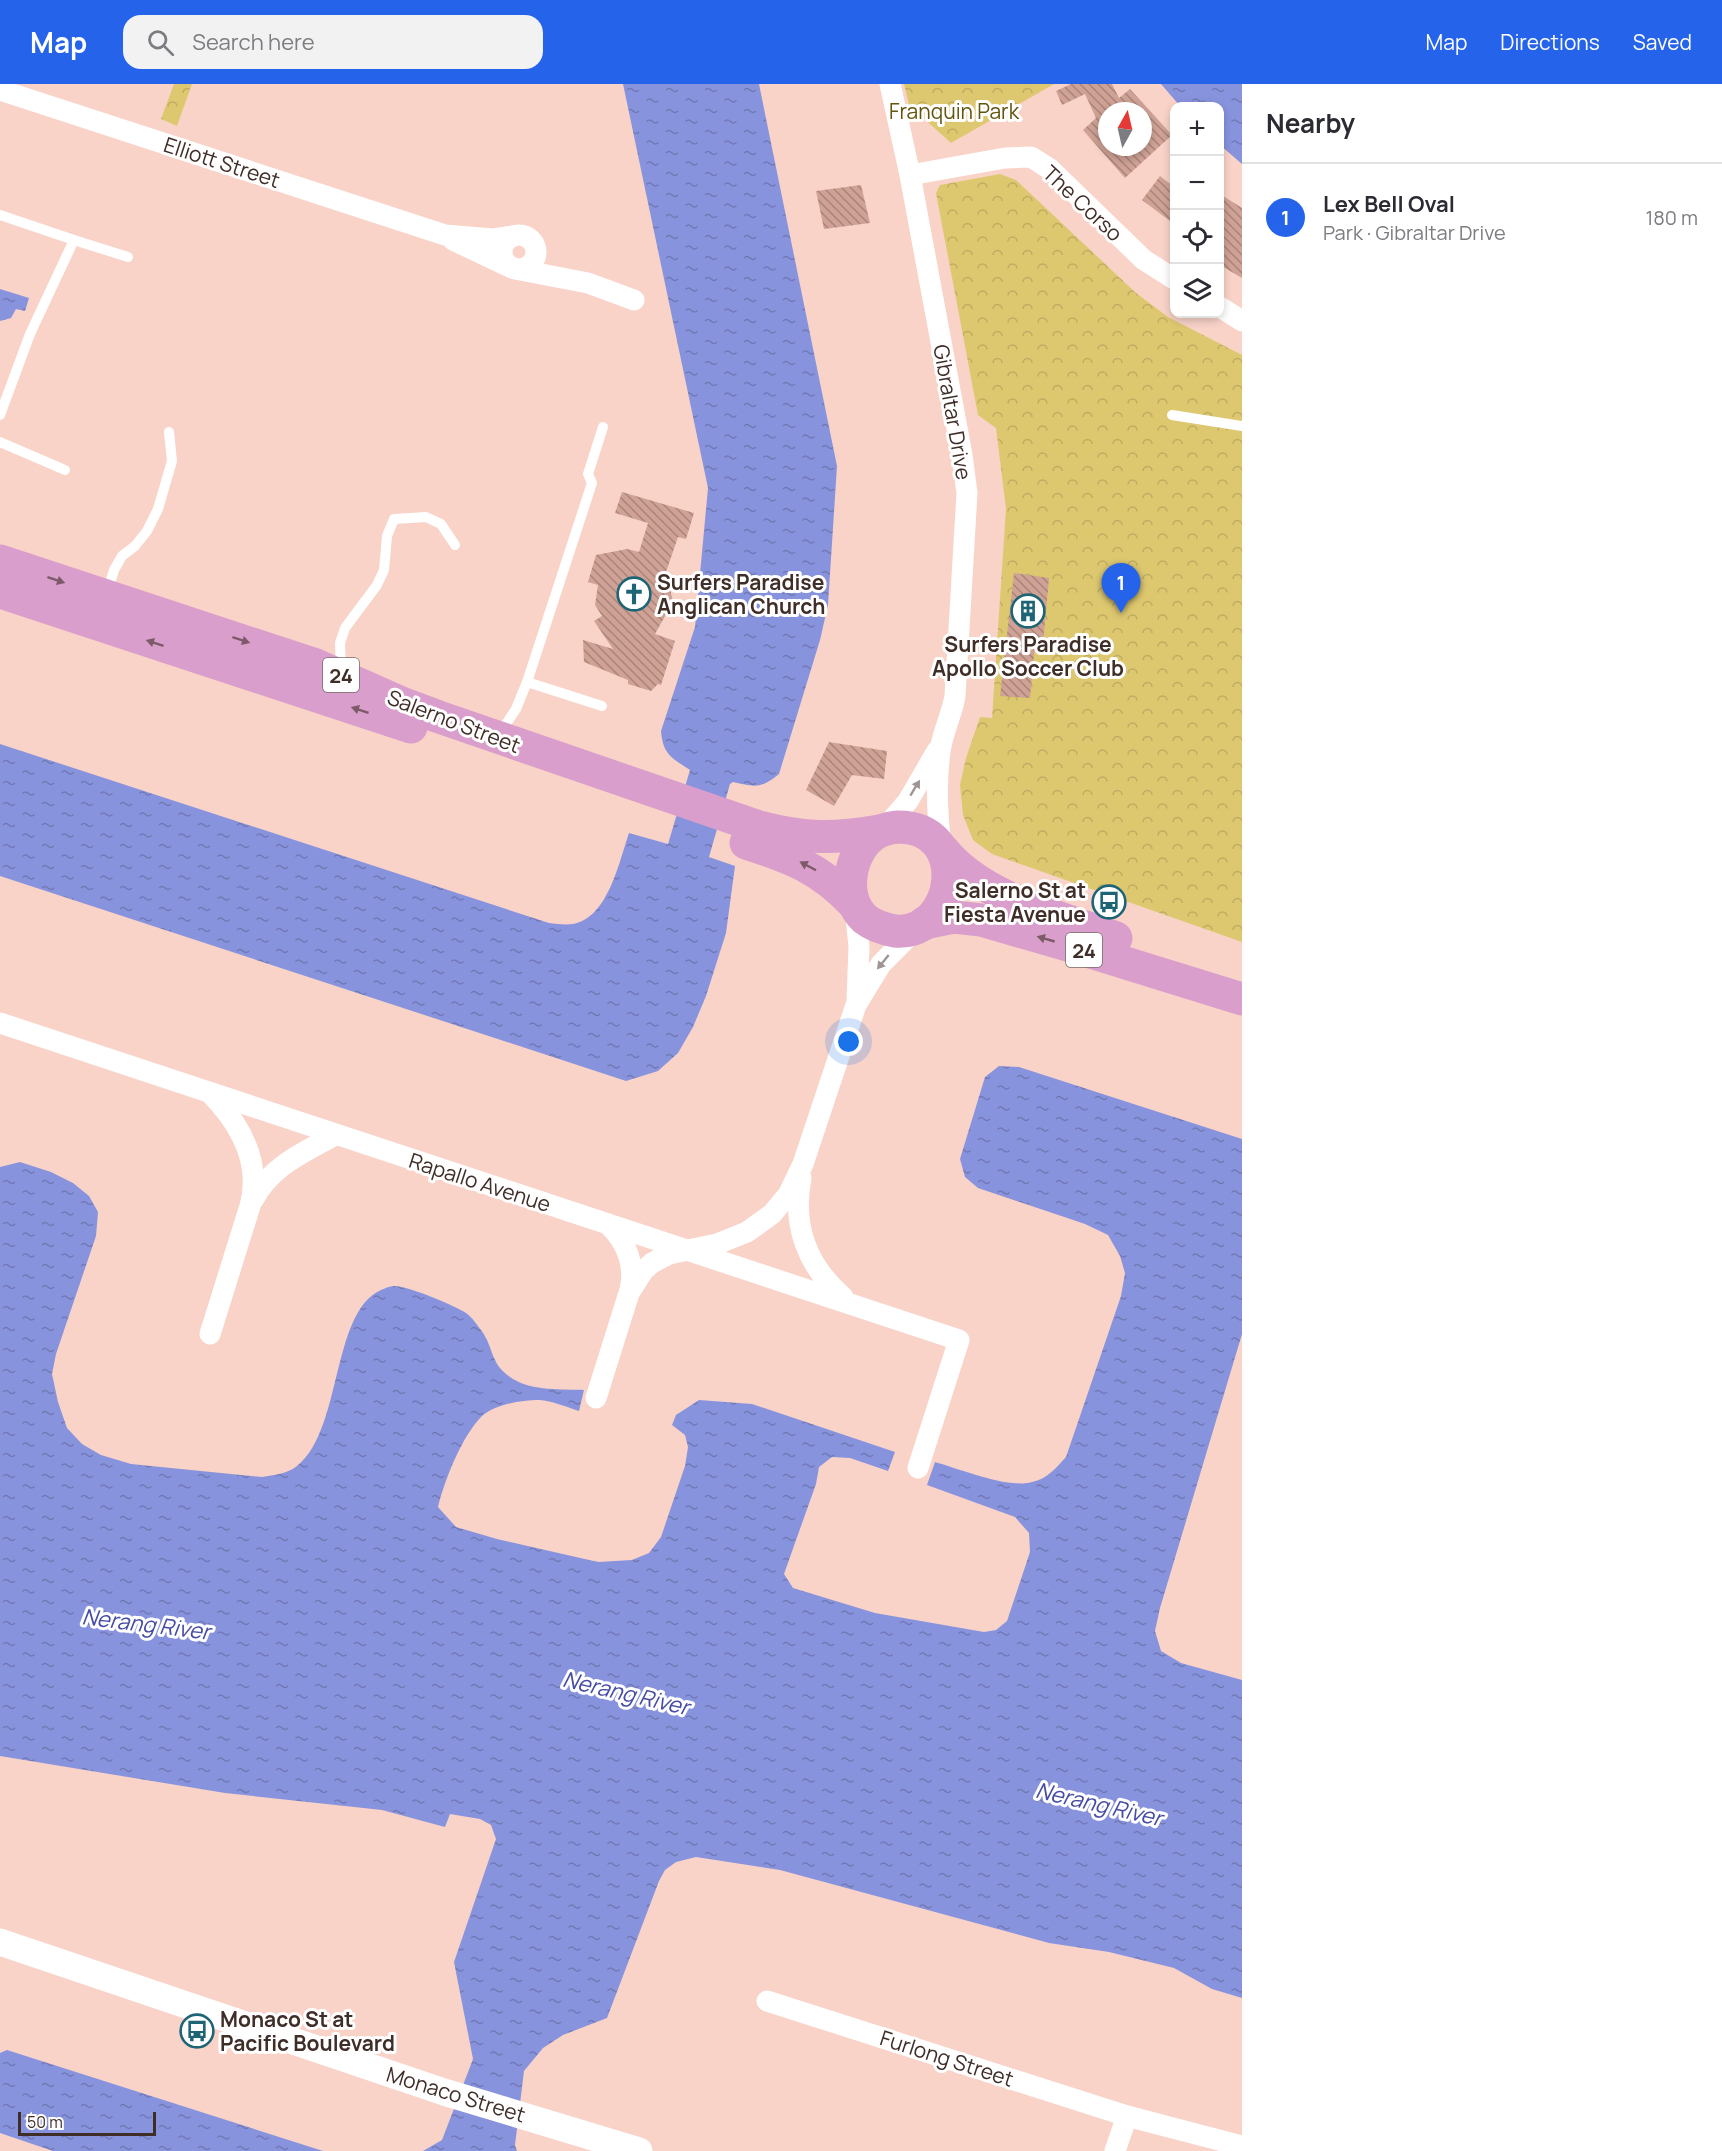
<!DOCTYPE html>
<meta charset="utf-8">
<style>
:root{--surface:#fff;--page:#f2f2f3;--text:#2b2b33;--muted:#7c7c81;--line:#e1e1e2;--accent:#2563eb}
body{margin:0;font-family:Manrope,sans-serif;background:var(--page);color:var(--text)}
.controls{position:absolute;right:18px;top:18px;display:grid;overflow:hidden;border-radius:12px;box-shadow:0 3px 9px #0003}
.controls button{width:54px;height:54px;display:grid;place-items:center;padding:0;border:0;border-bottom:2px solid var(--line);background:var(--surface);color:var(--text);font:30px sans-serif}
.compass{position:absolute;left:1098px;top:18px;width:54px;height:54px;border-radius:50%;background:var(--surface);box-shadow:0 3px 9px #0003;rotate:8deg}
.scale{position:absolute;left:18px;bottom:15px;width:138px;box-sizing:border-box;padding-left:6px;border:3px solid #3f2d28;border-top:0;font-size:16px;line-height:21px;white-space:nowrap;color:#3f2d28;-webkit-text-stroke:4px #fefefe;paint-order:stroke}
.you{position:absolute;left:849px;top:958px;width:21px;height:21px;margin:-15px;border:4px solid #fff;border-radius:50%;background:#1a73e8;box-shadow:0 0 0 9px #1a73e833}
.badge{display:grid;place-items:center;width:39px;height:39px;border-radius:50%;background:var(--accent);color:#fff;font-size:20px;font-weight:700}
.pin{position:absolute;translate:-50% -50px;filter:drop-shadow(0 2px 3px #0008)}
.pin::after{content:'';position:absolute;top:32px;width:21px;height:18px;background:inherit;clip-path:polygon(0 0,100% 0,50% 100%)}
.list{margin:0;padding:0;list-style:none}
h2{display:flex;justify-content:space-between;align-items:center;height:78px;margin:0;padding:0 24px;font-size:26px}
h2 small{font-size:20px;font-weight:400;color:var(--muted)}
.list li{display:grid;grid-template-columns:39px 1fr auto;gap:18px;align-items:center;box-sizing:border-box;height:108px;padding:0 24px;border-top:2px solid var(--line)}
.list b{display:block;font-size:22px;white-space:nowrap}
.list p{margin:0;font-size:20px;white-space:nowrap;color:var(--muted)}
.list em{font-size:20px;font-style:normal;color:var(--muted)}
.icon{flex:none;width:33px;height:33px;fill:none;stroke:currentColor;stroke-width:2;stroke-linecap:round;stroke-linejoin:round}
.map{position:relative;flex:none;width:1242px;height:2067px;overflow:hidden}
header{display:flex;align-items:center;gap:36px;box-sizing:border-box;height:84px;padding:0 30px;background:var(--accent);color:#fff}
header strong{font-size:28px}
nav{display:flex;gap:33px;margin-inline-start:auto;font-size:21px}
.search{width:420px;height:54px;background:var(--page);display:flex;align-items:center;gap:15px;box-sizing:border-box;padding:0 21px;border-radius:18px;color:var(--muted);font-size:22px}
main{display:flex}
aside{flex:1;background:var(--surface)}
.map>svg:first-child{display:block}
.forest{fill:url(#forest-crowns)}
.water{fill:url(#water-ripples)}
.building{fill:url(#building-back-hatch);fill-rule:evenodd}
.lines{fill:none;stroke-linecap:round;stroke-linejoin:round}
.service{stroke:#fff;stroke-width:10}
.minor{stroke:#fff;stroke-width:21}
.tertiary{stroke:#fff;stroke-width:27}
.primary{stroke:#d99ecb;stroke-width:33}
.oneway{fill:#7d5a69}
.oneway2{fill:#9f9694}
.labels{text-anchor:middle;dominant-baseline:central;stroke-width:6;stroke-linejoin:round;paint-order:stroke}
.shield{fill:#fefefe;stroke:#786c68;stroke-width:1.5}
.shield-label{font-size:20px;font-weight:bold;fill:#3f2d28}
.park-label{font-size:21px;fill:#635510;stroke:#fefefe}
.street-label{font-size:21px;fill:#3f2d28;stroke:#fefefe}
.poi-label{font-size:21px;font-weight:bold;fill:#3f2d28;stroke:#fefefe;text-anchor:start}
.water-label{font-size:22px;font-style:italic;fill:#464ba4;stroke:#fefefe}
</style>
<header>
<strong>Map</strong>
<div class="search"><svg class="icon" aria-label="search" viewBox="0 0 24 24"><circle cx="10" cy="10" r="6"/><path d="M15 15l6 6"/></svg>Search here</div>
<nav><a>Map</a><a>Directions</a><a>Saved</a></nav>
</header>
<main>
<div class="map">
<svg width="1242" height="2067" viewBox="0 0 1242 2067">
<defs>
<pattern id="forest-crowns" width="20" height="18" patternUnits="userSpaceOnUse" patternTransform="scale(1.5)"><rect width="20" height="18" fill="#ddc870"/><path d="M2 6a3 3 0 1 1 6 0M12 15a3 3 0 1 1 6 0" fill="none" stroke="#bfac61"/></pattern>
<pattern id="water-ripples" width="26" height="14" patternUnits="userSpaceOnUse" patternTransform="scale(1.5)"><rect width="26" height="14" fill="#8893de"/><path d="M2 4q2-2 4 0t4 0M15 11q2-2 4 0t4 0" fill="none" stroke="#7178b4"/></pattern>
<pattern id="building-back-hatch" width="6" height="6" patternUnits="userSpaceOnUse" patternTransform="scale(1.5)"><rect width="6" height="6" fill="#cfa295"/><path d="M-1 5l2 2M0 0l6 6M5-1l2 2" fill="none" stroke="#a9847a"/></pattern>
</defs>
<rect width="100%" height="100%" fill="#f9d3c8"/>
<g class="forest">
<path d="M174 0H192L177 42 161 35Z"/>
<path d="M904 0H1054L951 59 909 21Z"/>
<path d="M1000 90 1016 96 1136 209 1168 233 1242 271V858L992 770 973 756 963 731 960 701 966 674 980 633 992 634 1006 425 996 344 978 331 936 109 940 101Z"/>
</g>
<g class="water">
<path d="M623 0H759L837 382 828 521 820 556 779 690C761 705 755 703 733 698L730 700 709 773 735 782 726 849 706 912 693 943 678 969 658 987 626 997 0 792V660L549 839C557 840 565 841 573 840 608 834 619 778 629 749L668 760 690 686C672 674 663 671 661 647L695 543 708 404Z"/>
<path d="M1161 0H1242V80L1220 61V22H1180Z"/>
<path d="M0 205 29 214 25 227 16 225 11 234 0 237Z"/>
<path d="M999 982 1019 983 1242 1055V1250L1160 1524 1155 1547 1161 1567 1181 1579 1242 1596V1914L1212 1905 1174 1884 1109 1868 1049 1859 780 1786 696 1773 676 1778 665 1786 659 1797 607 1934 563 1951 543 1964 524 1987 515 2061 517 2067H423L442 2056 473 1975 454 1878 496 1755 491 1741 480 1735 450 1730 445 1743 382 1726 225 1709 0 1672V1083L20 1078 51 1088 73 1099 89 1112 98 1128 96 1152 56 1270 52 1290 58 1318 67 1344 82 1360 101 1371 131 1380 262 1393C274 1391 287 1390 297 1382 344 1345 330 1221 386 1204 388 1203 391 1202 394 1202 406 1201 456 1222 466 1229 472 1233 477 1241 481 1246 495 1265 489 1280 513 1295 533 1307 562 1305 584 1306L579 1327C567 1323 552 1317 539 1316 522 1316 496 1320 482 1332 462 1352 445 1395 438 1423L456 1443 497 1455 598 1478 632 1476 649 1469 661 1453 685 1382 688 1363 685 1351 672 1341 676 1331 699 1316 752 1320 895 1368 888 1387 850 1374 832 1373 819 1383 816 1400 784 1490 793 1504 875 1529 984 1548 996 1546 1007 1537 1030 1468 1029 1449 1015 1433 927 1401 935 1378C960 1385 1008 1405 1032 1398 1047 1395 1056 1384 1066 1373L1121 1212 1125 1189 1120 1172 1108 1151 1085 1140 978 1104 965 1093 960 1075 985 993Z"/>
<path d="M7 1966 323 2067H53L0 2049V1969Z"/>
</g>
<g class="building">
<path d="M1071 0H1112L1119 14 1130 5 1172 51 1125 94 1083 46 1096 34 1085 10 1062 21 1056 7ZM1107 27H1143V63H1107Z"/>
<path d="M1160 92 1174 103V140L1142 116Z"/>
<path d="M861 101 870 139 824 145 816 107Z"/>
<path d="M1220 110 1242 124V194L1220 181Z"/>
<path d="M622 408 694 429 686 455 678 453 666 488 673 518 655 550 675 557 661 601 658 600 651 607 628 600V596L584 578 583 556 613 565 594 537 602 532 595 521 598 501 588 498 596 471 627 465 639 468 648 439 615 429Z"/>
<path d="M1014 489 1049 494 1043 560H1035L1030 614 1000 612Z"/>
<path d="M829 658 887 667 884 695 852 691 834 722 806 706Z"/>
</g>
<g class="lines">
<g class="service">
<path d="M0 131 74 156 30 250 0 331"/>
<path d="M74 156 128 173"/>
<path d="M1172 331 1242 342"/>
<path d="M0 358 65 386"/>
<path d="M107 509 114 486 122 472 135 462 147 447 158 425 172 377 169 348"/>
<path d="M341 586 340 559 345 544 377 501 384 486 387 452 394 435 426 433 441 440 455 461"/>
<path d="M527 598 602 622"/>
<path d="M500 649 516 625 527 598 592 399 588 390 603 343"/>
</g>
<g class="minor">
<path d="M890 0 910 91 962 371 967 409 955 612C952 630 944 645 941 662 935 696 937 729 941 763"/>
<path d="M0 6 445 151 493 155 513 152"/>
<path d="M910 91 1005 74 1031 73 1050 85 1144 176 1174 195"/>
<circle cx="519" cy="168" r="17"/>
<path d="M453 156 512 184"/>
<path d="M515 185 588 199 634 216"/>
<path d="M1220 223 1242 237"/>
<path d="M883 746 908 717 937 667"/>
<path d="M855 823 859 863 857 915"/>
<path d="M0 939 959 1256 918 1384"/>
<path d="M801 1094C792 1141 807 1182 843 1213"/>
<path d="M253 1116C271 1082 303 1069 335 1051"/>
<path d="M608 1140C626 1157 636 1181 630 1206"/>
<path d="M210 1250 250 1122C262 1078 240 1040 211 1010"/>
<path d="M596 1314 629 1209 643 1187 652 1179 669 1170 717 1160 747 1148 772 1130 788 1111 803 1080 856 921 881 880 917 844"/>
<path d="M767 1917 1127 2032 1242 2062"/>
<path d="M1115 2067 1127 2032"/>
</g>
<path class="tertiary" d="M0 1858 444 2008 639 2067"/>
<g class="primary">
<path d="M0 477 316 581 404 620 439 633 759 743C805 755 833 755 880 747"/>
<path d="M0 508 411 643"/>
<path d="M897 743C973 742 957 852 895 847 884 845 874 842 865 835 841 813 849 767 875 750 882 745 890 744 897 743Z"/>
<path d="M746 759C792 774 819 784 853 819"/>
<path d="M944 767C982 814 1061 833 1116 854"/>
<path d="M924 839 954 833 981 836 1074 863 1242 915"/>
</g>
</g>
<defs><path id="oneway-solid" d="M-6-.8H1V-3.2L6.5 0L1 3.2V.8H-6Z" transform="scale(1.5)"/></defs>
<g class="oneway">
<use href="#oneway-solid" transform="translate(56 496) rotate(18)"/>
<use href="#oneway-solid" transform="translate(241 556) rotate(18)"/>
<use href="#oneway-solid" transform="translate(155 559) rotate(-162)"/>
<use href="#oneway-solid" transform="translate(360 626) rotate(-162)"/>
<use href="#oneway-solid" transform="translate(808 782) rotate(-152)"/>
<use href="#oneway-solid" transform="translate(1046 855) rotate(-164)"/>
</g>
<g class="oneway2">
<use href="#oneway-solid" transform="translate(915 704) rotate(-59)"/>
<use href="#oneway-solid" transform="translate(883 878) rotate(129)"/>
</g>
<defs>
<g id="church-ring" transform="scale(1.725)"><circle r="9.5" fill="#fefefe" stroke="#1d6474" stroke-width="1.5"/><path d="M-1.2-6h2.4v3.5h3.3v2.4h-3.3V6h-2.4V-.1h-3.3v-2.4h3.3Z" fill="#1d6474"/></g>
<g id="building-ring" transform="scale(1.725)"><circle r="9.5" fill="#fefefe" stroke="#1d6474" stroke-width="1.5"/><path d="M-4-6H4V6H1V3H-1V6H-4ZM-2.5-4.3h1.7v1.8h-1.7ZM.8-4.3h1.7v1.8H.8ZM-2.5-1h1.7V.8h-1.7ZM.8-1h1.7V.8H.8Z" fill="#1d6474"/></g>
<g id="bus-ring" transform="scale(1.725)"><circle r="9.5" fill="#fefefe" stroke="#1d6474" stroke-width="1.5"/><path d="M-5-6H5V4H4V6H2V4H-2V6H-4V4H-5ZM-3.5-4V0h7V-4ZM-3.5 1.2v1.5H-2V1.2ZM2 1.2v1.5H3.5V1.2Z" fill="#1d6474"/></g>
</defs>
<g fill-rule="evenodd">
<use href="#church-ring" x="634" y="510"/>
<use href="#building-ring" x="1028" y="527"/>
<use href="#bus-ring" x="1109" y="818"/>
<use href="#bus-ring" x="197" y="1947"/>
</g>
<g class="labels">
<g class="shield">
<rect x="323" y="574" width="36" height="34" rx="4.5"/>
<rect x="1066" y="849" width="36" height="34" rx="4.5"/>
</g>
<g class="shield-label">
<text x="341" y="591">24</text>
<text x="1084" y="866">24</text>
</g>
<g class="park-label">
<text x="954" y="27">Franquin Park</text>
</g>
<g class="street-label">
<text transform="translate(222 78) rotate(18)">Elliott Street</text>
<text transform="translate(1083 119) rotate(43)">The Corso</text>
<text transform="translate(953 328) rotate(80)">Gibraltar Drive</text>
<text transform="translate(454 637) rotate(21)">Salerno Street</text>
<text transform="translate(480 1098) rotate(18)">Rapallo Avenue</text>
<text transform="translate(947 1974) rotate(18)">Furlong Street</text>
<text transform="translate(456 2010) rotate(17)">Monaco Street</text>
</g>
<g class="poi-label">
<text x="657" y="498">Surfers Paradise<tspan x="657" dy="24">Anglican Church</tspan></text>
<text x="1028" y="560" text-anchor="middle">Surfers Paradise<tspan x="1028" dy="24">Apollo Soccer Club</tspan></text>
<text x="1086" y="806" text-anchor="end">Salerno St at<tspan x="1086" dy="24">Fiesta Avenue</tspan></text>
<text x="220" y="1935">Monaco St at<tspan x="220" dy="24">Pacific Boulevard</tspan></text>
</g>
<g class="water-label">
<text transform="translate(146 1540) rotate(7)">Nerang River</text>
<text transform="translate(626 1609) rotate(13)">Nerang River</text>
<text transform="translate(1099 1720) rotate(13)">Nerang River</text>
</g>
</g>
</svg>
<div class="controls">
<button>+</button>
<button>−</button>
<button><svg class="icon" aria-label="locate" viewBox="0 0 24 24"><circle cx="12" cy="12" r="6"/><path d="M12 2v4M12 18v4M2 12h4M18 12h4"/></svg></button>
<button><svg class="icon" aria-label="layers" viewBox="0 0 24 24"><path d="M12 4l9 5-9 5-9-5zM3 14l9 5 9-5"/></svg></button>
</div>
<svg class="compass" viewBox="-18 -18 36 36"><path d="M0-13l5 13h-10z" fill="#e53935"/><path d="M0 13l5-13h-10z" fill="#7c7c81"/></svg>
<div class="scale">50 m</div>
<div class="you"></div>
<div class="pin badge" style="left:1121px;top:529px">1</div>
</div>
<aside>
<h2>Nearby<small></small></h2>
<ul class="list">
<li><span class="badge">1</span><div><b>Lex Bell Oval</b><p>Park · Gibraltar Drive</p></div><em>180 m</em></li>
</ul>
</aside>
</main>
